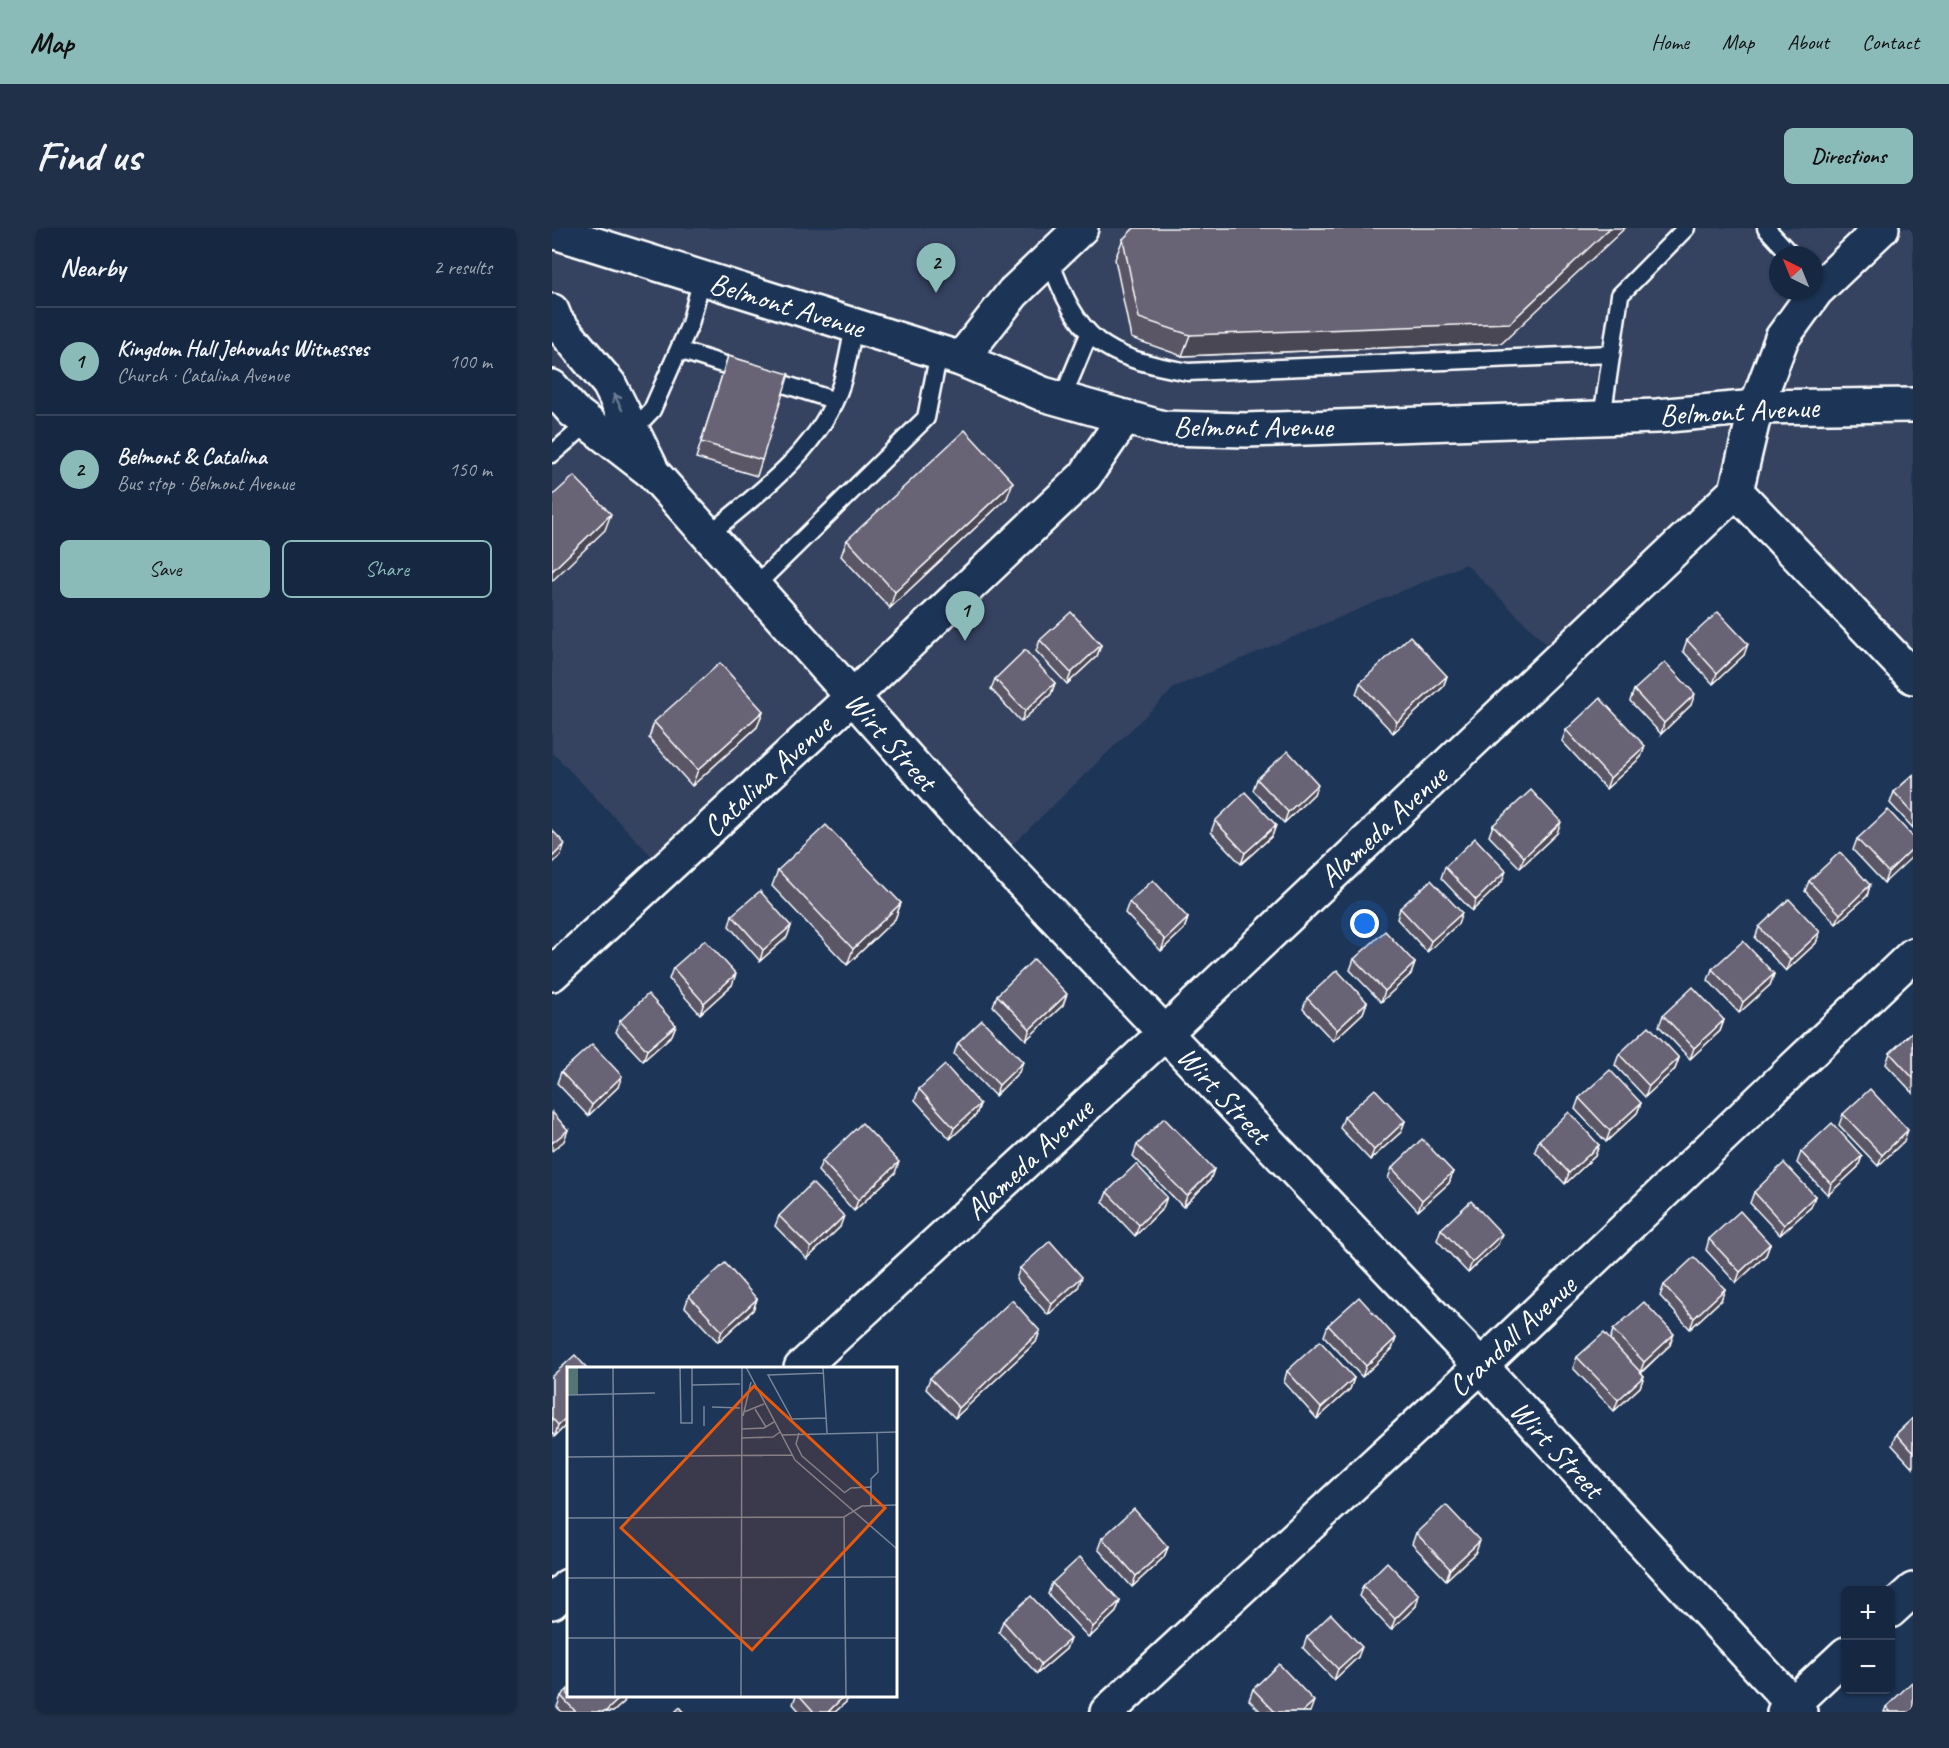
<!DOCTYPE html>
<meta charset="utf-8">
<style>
:root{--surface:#162841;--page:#1f3048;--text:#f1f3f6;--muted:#9ea6b1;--line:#35445a;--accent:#8bbbb9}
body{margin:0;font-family:Caveat,sans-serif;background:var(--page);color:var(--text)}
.controls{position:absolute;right:18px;bottom:18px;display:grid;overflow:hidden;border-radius:9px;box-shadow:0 2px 4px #0004}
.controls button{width:54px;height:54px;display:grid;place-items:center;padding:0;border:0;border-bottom:2px solid var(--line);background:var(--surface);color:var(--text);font:30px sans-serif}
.compass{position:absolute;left:1217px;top:18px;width:54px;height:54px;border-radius:50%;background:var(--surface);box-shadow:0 2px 4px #0004;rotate:317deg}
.you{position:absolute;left:813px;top:696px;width:21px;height:21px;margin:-15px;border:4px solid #fff;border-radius:50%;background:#1a73e8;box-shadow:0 0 0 9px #1a73e833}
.badge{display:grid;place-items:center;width:39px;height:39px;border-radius:50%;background:var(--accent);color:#111;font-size:20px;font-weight:700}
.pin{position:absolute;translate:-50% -50px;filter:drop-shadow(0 2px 3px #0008)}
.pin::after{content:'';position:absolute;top:32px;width:21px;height:18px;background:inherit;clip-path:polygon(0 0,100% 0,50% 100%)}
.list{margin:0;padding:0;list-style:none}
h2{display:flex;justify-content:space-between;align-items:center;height:78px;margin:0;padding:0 24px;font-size:26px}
h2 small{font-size:20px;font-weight:400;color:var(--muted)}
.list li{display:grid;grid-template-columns:39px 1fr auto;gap:18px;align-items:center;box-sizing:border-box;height:108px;padding:0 24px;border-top:2px solid var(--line)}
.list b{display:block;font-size:22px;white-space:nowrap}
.list p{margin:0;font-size:20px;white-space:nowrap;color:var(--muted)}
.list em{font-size:20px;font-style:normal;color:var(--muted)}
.actions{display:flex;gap:12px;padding:18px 24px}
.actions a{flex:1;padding:14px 0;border:2px solid var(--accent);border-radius:9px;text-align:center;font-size:21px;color:var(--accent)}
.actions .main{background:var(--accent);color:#111}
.map{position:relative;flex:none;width:1361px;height:1484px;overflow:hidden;border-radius:9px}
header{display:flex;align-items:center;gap:36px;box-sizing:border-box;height:84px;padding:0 30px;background:var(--accent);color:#111}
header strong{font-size:28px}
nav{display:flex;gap:33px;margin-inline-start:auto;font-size:21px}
.intro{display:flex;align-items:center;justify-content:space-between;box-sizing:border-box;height:144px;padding:0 36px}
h1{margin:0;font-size:42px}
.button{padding:15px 27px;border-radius:9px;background:var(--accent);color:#111;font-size:21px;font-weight:700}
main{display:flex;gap:36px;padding:0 36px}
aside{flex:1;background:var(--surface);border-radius:9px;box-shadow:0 2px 4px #0004}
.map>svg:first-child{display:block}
.built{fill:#344360;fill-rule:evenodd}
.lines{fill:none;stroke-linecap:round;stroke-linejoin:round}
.lane-casing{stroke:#fff;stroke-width:21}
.street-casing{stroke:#fff;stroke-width:38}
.secondary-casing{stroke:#fff;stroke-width:38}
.lane{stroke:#1d3557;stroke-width:16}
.street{stroke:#1d3557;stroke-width:33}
.secondary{stroke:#1d3557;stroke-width:33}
.wall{fill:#5a5665;stroke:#fff;stroke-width:1.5}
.shaded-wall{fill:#4a4653;stroke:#fff;stroke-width:1.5}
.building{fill:#696476;stroke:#fff;stroke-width:1.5}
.oneway{stroke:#6c7c92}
.labels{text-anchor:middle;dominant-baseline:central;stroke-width:6;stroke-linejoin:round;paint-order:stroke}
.street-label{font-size:30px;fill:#fff;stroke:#1d3557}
.inset-road{fill:none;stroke:#77869a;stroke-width:1.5}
.view{fill:#e8590c;fill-opacity:0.15;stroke:#e8590c;stroke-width:3}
.inset-edge{fill:none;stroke:#fff;stroke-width:3}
</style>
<header>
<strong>Map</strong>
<nav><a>Home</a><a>Map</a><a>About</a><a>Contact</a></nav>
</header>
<div class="intro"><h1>Find us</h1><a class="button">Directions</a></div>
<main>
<aside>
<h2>Nearby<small>2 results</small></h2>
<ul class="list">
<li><span class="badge">1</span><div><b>Kingdom Hall Jehovahs Witnesses</b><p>Church · Catalina Avenue</p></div><em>100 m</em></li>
<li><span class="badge">2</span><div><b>Belmont &amp; Catalina</b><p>Bus stop · Belmont Avenue</p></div><em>150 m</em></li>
</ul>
<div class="actions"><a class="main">Save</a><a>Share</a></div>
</aside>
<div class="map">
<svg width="1361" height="1484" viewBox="0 0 1361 1484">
<rect width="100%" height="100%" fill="#1d3557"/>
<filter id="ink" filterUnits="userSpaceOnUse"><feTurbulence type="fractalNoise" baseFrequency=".0167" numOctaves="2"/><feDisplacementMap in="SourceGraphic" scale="12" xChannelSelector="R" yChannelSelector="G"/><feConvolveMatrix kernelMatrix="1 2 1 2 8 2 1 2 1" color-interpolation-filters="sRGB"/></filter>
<g filter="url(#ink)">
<path class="built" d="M0 0H1361V451L1184 263 1008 430 914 336 623 459 447 630 299 470 113 642 0 524ZM1226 27H1262V63H1226Z"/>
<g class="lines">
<g class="lane-casing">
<g id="lane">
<path d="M1214 0 1239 27"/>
<path d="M497 30C527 113 550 129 636 144L1059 126"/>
<path d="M127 122 281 172"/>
<path d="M510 171 537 106"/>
<path d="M1050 190 1068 67 1134 0"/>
<path d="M80 203 100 182 138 96 150 50"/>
<path d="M0 226 36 195"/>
<path d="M156 307C206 266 268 221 289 157 295 138 298 117 302 98"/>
<path d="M202 359 374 190 387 124"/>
</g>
</g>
<g class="street-casing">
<g id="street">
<path d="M409 131 461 65 529 0"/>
<path d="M1184 263 1361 449"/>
<path d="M0 746 299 470 533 248 573 189"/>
<path d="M249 1140 613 805 1184 263 1204 179 1230 110 1264 63 1330 0"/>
<path d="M0 1374 16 1358"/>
<path d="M1338 1383 1361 1362"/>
<path d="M555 1484 929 1138 1361 727"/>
<path d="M1232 1484 1294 1426"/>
</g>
</g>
<g class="secondary-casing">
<g id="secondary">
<path d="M0 3 409 131 491 166 611 200 694 202 1105 188 1204 179 1361 177"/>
<path d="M0 83 4 93 57 156 98 238"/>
<path d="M0 159 21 183 101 245 405 586 929 1138 1248 1484"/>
</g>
</g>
<use href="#lane" class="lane"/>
<use href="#street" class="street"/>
<use href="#secondary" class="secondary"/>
</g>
<g class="wall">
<path d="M571 11 950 115 630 128 579 110 563 31Z"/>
<path d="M176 128 210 232 205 248 144 230Z"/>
<path d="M455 270 338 380 289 328 295 312Z"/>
<path d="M488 412 549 417 545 428 515 456 484 423Z"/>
<path d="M1135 412 1192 427 1161 456 1131 423Z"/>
<path d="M895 448 891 459 841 505 804 466 808 455Z"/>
<path d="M443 451 503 455 499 466 469 494 439 461Z"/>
<path d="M1082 462 1139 477 1109 506 1078 473Z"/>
<path d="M211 483 205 499 140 558 97 510 102 494Z"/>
<path d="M1014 502 1093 518 1089 529 1054 561 1010 513Z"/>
<path d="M1361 547V600L1338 575 1342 564Z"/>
<path d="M705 551 762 566 732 595 701 562Z"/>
<path d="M663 593 724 597 720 608 689 636 659 604Z"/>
<path d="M941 597 1005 605 968 640 937 608Z"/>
<path d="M1361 609 1332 655 1301 622 1305 611Z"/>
<path d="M893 639 950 654 920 683 889 650Z"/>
<path d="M226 642 349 675 343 691 295 737 220 658Z"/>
<path d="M1257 653 1318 657 1315 668 1284 696 1253 663Z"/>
<path d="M577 674 636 690 632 701 609 723 573 685Z"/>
<path d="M848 680 910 685 906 696 875 724 845 691Z"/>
<path d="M180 687 239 698 235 709 208 733 177 698Z"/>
<path d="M1207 699 1268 704 1264 715 1234 743 1203 710Z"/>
<path d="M802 731 863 735 859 746 829 774 798 742Z"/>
<path d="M121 740 180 757 148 786 117 751Z"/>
<path d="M1160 741 1222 746 1218 757 1187 785 1156 752Z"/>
<path d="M445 767 511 777 474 812 441 778Z"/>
<path d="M755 770 815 774 811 785 781 813 751 781Z"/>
<path d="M1111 787 1172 792 1168 803 1138 831 1107 798Z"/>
<path d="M68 793 124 797 120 807 91 833 64 804Z"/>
<path d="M1361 803V865L1334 836 1338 825Z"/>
<path d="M406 815 467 844 443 868 402 826Z"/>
<path d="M1067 826 1127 830 1123 841 1093 869 1063 837Z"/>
<path d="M9 844 66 859 36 888 5 855Z"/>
<path d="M367 861 428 876 424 887 398 911 363 872Z"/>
<path d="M1027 870 1089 875 1085 885 1054 914 1023 881Z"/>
<path d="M1291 886 1352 913 1326 938 1287 897Z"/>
<path d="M792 889 853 893 849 904 818 932 788 900Z"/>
<path d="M987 912 1047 917 1043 928 1013 956 983 923Z"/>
<path d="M585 917 662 941 658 952 631 979 581 928Z"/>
<path d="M1249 924 1310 928 1306 939 1276 967 1245 935Z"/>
<path d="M270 933 343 945 302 983 266 943Z"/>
<path d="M840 940 901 944 897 955 866 983 836 950Z"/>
<path d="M555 964 611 980 583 1008 551 974Z"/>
<path d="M1202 964 1263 968 1259 979 1228 1007 1198 975Z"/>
<path d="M227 988 288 999 255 1031 223 998Z"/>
<path d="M889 1001 946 1016 916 1045 885 1012Z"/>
<path d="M1157 1011 1218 1016 1214 1027 1184 1055 1154 1022Z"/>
<path d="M468 1040 526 1060 496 1087 464 1051Z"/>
<path d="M1112 1057 1173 1061 1169 1072 1138 1101 1108 1068Z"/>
<path d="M137 1068 205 1071 201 1082 166 1114 133 1079Z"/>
<path d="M776 1097 844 1110 840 1121 810 1149 772 1108Z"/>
<path d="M1061 1102 1118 1117 1089 1145 1092 1148 1088 1159 1062 1183 1021 1140 1025 1129 1058 1112Z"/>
<path d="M488 1103 484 1114 403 1190 374 1161 378 1150Z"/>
<path d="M735 1143 802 1150 798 1161 765 1191 732 1154Z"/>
<path d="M0 1148 16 1195 3 1208 0 1205Z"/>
<path d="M1361 1190V1240L1340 1217 1344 1206Z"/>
<path d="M864 1305 924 1324 894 1352 860 1316Z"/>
<path d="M550 1310 616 1319 612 1329 580 1359 546 1321Z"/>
<path d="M500 1355 568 1373 564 1384 537 1410 496 1366Z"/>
<path d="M811 1358 864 1378 839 1402 807 1368Z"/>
<path d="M451 1393 518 1411 514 1421 485 1446 447 1404Z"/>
<path d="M755 1409 806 1429 782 1452 751 1420Z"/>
<path d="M701 1461 758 1484H709L697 1472Z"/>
<path d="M244 1467H296L294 1474 283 1484H248L241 1476Z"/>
<path d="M9 1468 72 1474 61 1484H10L5 1479Z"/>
<path d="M1334 1479 1361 1484H1332Z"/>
</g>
<g class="shaded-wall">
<path d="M1058 0H1073L950 115 630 128 638 107Z"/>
<path d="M461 254 455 270 338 380 343 364Z"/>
<path d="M59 286 53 302 0 353V343Z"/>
<path d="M1196 416 1192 427 1161 456 1165 445Z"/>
<path d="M549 417 545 428 515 456 519 445Z"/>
<path d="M895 448 891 459 841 505 845 494Z"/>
<path d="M503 455 499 466 469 494 473 483Z"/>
<path d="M1143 466 1139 477 1109 506 1112 495Z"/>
<path d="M211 483 205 499 140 558 146 542Z"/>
<path d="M1093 518 1089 529 1054 561 1058 550Z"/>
<path d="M766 556 762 566 732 595 736 584Z"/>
<path d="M1009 594 1005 605 968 640 972 629Z"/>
<path d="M724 597 720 608 689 636 693 625Z"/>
<path d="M13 616 9 627 0 636V629Z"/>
<path d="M1361 620V628L1332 655 1336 644Z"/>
<path d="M954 643 950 654 920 683 924 672Z"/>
<path d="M1318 657 1315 668 1284 696 1288 686Z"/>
<path d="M349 675 343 691 295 737 301 721Z"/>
<path d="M910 685 906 696 875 724 879 713Z"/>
<path d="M636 690 632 701 609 723 613 712Z"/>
<path d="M239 698 235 709 208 733 211 722Z"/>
<path d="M1268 704 1264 715 1234 743 1238 732Z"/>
<path d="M863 735 859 746 829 774 833 763Z"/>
<path d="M184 746 180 757 148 786 152 775Z"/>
<path d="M1222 746 1218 757 1187 785 1191 774Z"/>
<path d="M515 766 511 777 474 812 478 801Z"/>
<path d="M815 774 811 785 781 813 785 802Z"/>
<path d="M1172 792 1168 803 1138 831 1142 820Z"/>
<path d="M124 797 120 807 91 833 95 822Z"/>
<path d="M1127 830 1123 841 1093 869 1097 858Z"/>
<path d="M471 834 467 844 443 868 447 857Z"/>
<path d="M70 848 66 859 36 888 40 877Z"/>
<path d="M1089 875 1085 885 1054 914 1058 903Z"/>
<path d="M428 876 424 887 398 911 402 900Z"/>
<path d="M853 893 849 904 818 932 822 922Z"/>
<path d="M16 902 12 913 0 923V915Z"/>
<path d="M1356 902 1352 913 1326 938 1330 927Z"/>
<path d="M1047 917 1043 928 1013 956 1017 945Z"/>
<path d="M1310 928 1306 939 1276 967 1279 956Z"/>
<path d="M347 934 343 945 302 983 306 972Z"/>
<path d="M662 941 658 952 631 979 635 968Z"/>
<path d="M901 944 897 955 866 983 870 972Z"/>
<path d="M1263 968 1259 979 1228 1007 1232 997Z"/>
<path d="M615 969 611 980 583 1008 587 997Z"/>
<path d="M292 988 288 999 255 1031 259 1020Z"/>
<path d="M950 1006 946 1016 916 1045 920 1034Z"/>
<path d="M1218 1016 1214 1027 1184 1055 1188 1044Z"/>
<path d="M530 1049 526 1060 496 1087 500 1076Z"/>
<path d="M1173 1061 1169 1072 1138 1101 1142 1090Z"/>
<path d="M205 1071 201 1082 166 1114 170 1103Z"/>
<path d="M488 1103 484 1114 403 1190 407 1180Z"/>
<path d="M1122 1106 1118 1117 1088 1145 1092 1134Z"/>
<path d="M844 1110 840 1121 810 1149 814 1138Z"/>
<path d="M1092 1148 1088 1159 1062 1183 1066 1172Z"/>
<path d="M802 1150 798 1161 765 1191 769 1180Z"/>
<path d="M16 1188V1195L3 1208 6 1197Z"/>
<path d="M928 1313 924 1324 894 1352 898 1341Z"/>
<path d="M616 1319 612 1329 580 1359 584 1348Z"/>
<path d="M867 1367 864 1378 839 1402 843 1391Z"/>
<path d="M568 1373 564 1384 537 1410 541 1399Z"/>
<path d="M518 1411 514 1421 485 1446 489 1436Z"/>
<path d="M810 1419 806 1429 782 1452 786 1441Z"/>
<path d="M71 1467H74L72 1474 61 1484H53Z"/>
<path d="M293 1467H296L294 1474 283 1484H276Z"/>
<path d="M762 1473 758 1484H750Z"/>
</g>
<g class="building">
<path d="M582 0H1058L958 95 638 107 587 90 571 11Z"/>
<path d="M176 128 237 146 210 232 149 214Z"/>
<path d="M413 202 461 254 343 364 295 312Z"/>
<path d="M22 248 59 286 0 343V268Z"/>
<path d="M519 384 549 417 519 445 488 412Z"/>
<path d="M1166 384 1196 416 1165 445 1135 412Z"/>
<path d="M858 408 895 448 845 494 808 455Z"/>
<path d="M473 422 503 455 473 483 443 451Z"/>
<path d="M1113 434 1143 466 1112 495 1082 462Z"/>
<path d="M168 435 211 483 146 542 102 494Z"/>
<path d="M1048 470 1093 518 1058 550 1014 502Z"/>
<path d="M736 523 766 556 736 584 705 551Z"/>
<path d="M1361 547V585L1342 564Z"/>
<path d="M979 562 1009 594 972 629 941 597Z"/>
<path d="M693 564 724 597 693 625 663 593Z"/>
<path d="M1336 582 1361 609V620L1336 644 1305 611Z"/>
<path d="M274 597 349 675 301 721 226 642Z"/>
<path d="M0 602 13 616 0 629Z"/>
<path d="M923 610 954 643 924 672 893 639Z"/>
<path d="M1288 624 1318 657 1288 686 1257 653Z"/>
<path d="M601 652 636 690 613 712 577 674Z"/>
<path d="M879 652 910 685 879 713 848 680Z"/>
<path d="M208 663 239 698 211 722 180 687Z"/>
<path d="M1237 671 1268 704 1238 732 1207 699Z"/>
<path d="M833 703 863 735 833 763 802 731Z"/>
<path d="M153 712 184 746 152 775 121 740Z"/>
<path d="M1191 713 1222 746 1191 774 1160 741Z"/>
<path d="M482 731 515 766 478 801 445 767Z"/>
<path d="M785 742 815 774 785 802 755 770Z"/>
<path d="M1141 759 1172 792 1142 820 1111 787Z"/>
<path d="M96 766 124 797 95 822 68 793Z"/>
<path d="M430 792 471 834 447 857 406 815Z"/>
<path d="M1097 798 1127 830 1097 858 1067 826Z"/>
<path d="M1361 803V850L1338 825Z"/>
<path d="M40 816 70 848 40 877 9 844Z"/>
<path d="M393 837 428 876 402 900 367 861Z"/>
<path d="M1058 842 1089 875 1058 903 1027 870Z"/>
<path d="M823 861 853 893 822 922 792 889Z"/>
<path d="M1318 861 1356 902 1330 927 1291 886Z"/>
<path d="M0 884 16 902 0 915Z"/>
<path d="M1017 884 1047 917 1017 945 987 912Z"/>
<path d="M612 890 662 941 635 968 585 917Z"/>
<path d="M310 895 347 934 306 972 270 933Z"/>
<path d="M1280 895 1310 928 1279 956 1249 924Z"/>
<path d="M870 911 901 944 870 972 840 940Z"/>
<path d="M1232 935 1263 968 1232 997 1202 964Z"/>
<path d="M584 936 615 969 587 997 555 964Z"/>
<path d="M260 955 292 988 259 1020 227 988Z"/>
<path d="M919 973 950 1006 920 1034 889 1001Z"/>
<path d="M1188 983 1218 1016 1188 1044 1157 1011Z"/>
<path d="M498 1013 530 1049 500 1076 468 1040Z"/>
<path d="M1142 1029 1173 1061 1142 1090 1112 1057Z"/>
<path d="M173 1035 205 1071 170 1103 137 1068Z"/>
<path d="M807 1069 844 1110 814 1138 776 1097Z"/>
<path d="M460 1072 488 1103 407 1180 378 1150Z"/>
<path d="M1092 1074 1122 1106 1092 1134 1061 1102Z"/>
<path d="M1052 1105 1092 1148 1066 1172 1025 1129Z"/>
<path d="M768 1113 802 1150 769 1180 735 1143Z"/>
<path d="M23 1127 35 1140H16V1188L6 1197 0 1190V1148Z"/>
<path d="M1361 1190V1225L1344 1206Z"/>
<path d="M894 1277 928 1313 898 1341 864 1305Z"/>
<path d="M582 1281 616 1319 584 1348 550 1310Z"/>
<path d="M528 1329 568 1373 541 1399 500 1355Z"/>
<path d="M835 1334 867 1367 843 1391 811 1358Z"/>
<path d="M479 1368 518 1411 489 1436 451 1393Z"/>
<path d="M779 1386 810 1419 786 1441 755 1409Z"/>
<path d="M727 1436 762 1473 750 1484H723L701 1461Z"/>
<path d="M1360 1454 1361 1455V1484H1339L1334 1479Z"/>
<path d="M16 1461V1467H71L53 1484H24L9 1468Z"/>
<path d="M247 1467H293L276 1484H262Z"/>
<path d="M128 1479 132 1484H123Z"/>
</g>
<defs><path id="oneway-shaft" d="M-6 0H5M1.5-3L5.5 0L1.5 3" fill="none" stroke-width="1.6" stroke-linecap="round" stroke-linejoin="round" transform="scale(1.5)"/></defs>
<use class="oneway" href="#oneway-shaft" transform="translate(66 174) rotate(-117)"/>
</g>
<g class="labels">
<g class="street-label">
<text transform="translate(235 77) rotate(17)">Belmont Avenue</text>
<text transform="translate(1187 183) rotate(-3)">Belmont Avenue</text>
<text x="701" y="198">Belmont Avenue</text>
<text transform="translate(339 513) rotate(48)">Wirt Street</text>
<text transform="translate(215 548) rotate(-43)">Catalina Avenue</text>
<text transform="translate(831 598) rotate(-43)">Alameda Avenue</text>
<text transform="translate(672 867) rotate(47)">Wirt Street</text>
<text transform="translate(477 931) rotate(-43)">Alameda Avenue</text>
<text transform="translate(960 1108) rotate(-43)">Crandall Avenue</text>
<text transform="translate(1005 1221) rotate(47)">Wirt Street</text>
</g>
</g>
<g transform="translate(15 1139)">
<rect width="330" height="330" fill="#1d3557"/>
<path d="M0 0H11V28H0Z" fill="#547574"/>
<path class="inset-road" d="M46 0 48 330M113 0 114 56H125V18M125 0V18L173 17M179 0 228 93 330 182M256 0 260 66M256 6 201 8 225 52 259 51M0 28 88 26M137 39V59M145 40 173 41M188 42 199 60M177 45 197 37M176 49 184 15M175 62 197 61 207 55M232 66 229 77 235 89 278 126M215 68 330 65M174 71 206 70 213 65M0 90 225 88M304 120V112L311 105 310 65M277 126 284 121 304 120V138M277 150 279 330M0 151 277 150 295 139 330 138M0 211 330 210M0 271H330M174 330 175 0"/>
<path class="view" d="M187 19 318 141 185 283 54 161Z"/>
<rect width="330" height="330" class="inset-edge"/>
</g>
</svg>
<div class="controls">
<button>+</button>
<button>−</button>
</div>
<svg class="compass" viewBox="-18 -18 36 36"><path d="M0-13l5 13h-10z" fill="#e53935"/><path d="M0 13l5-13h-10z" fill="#9ea6b1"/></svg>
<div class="you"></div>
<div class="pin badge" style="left:413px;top:413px">1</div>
<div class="pin badge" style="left:384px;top:65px">2</div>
</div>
</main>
